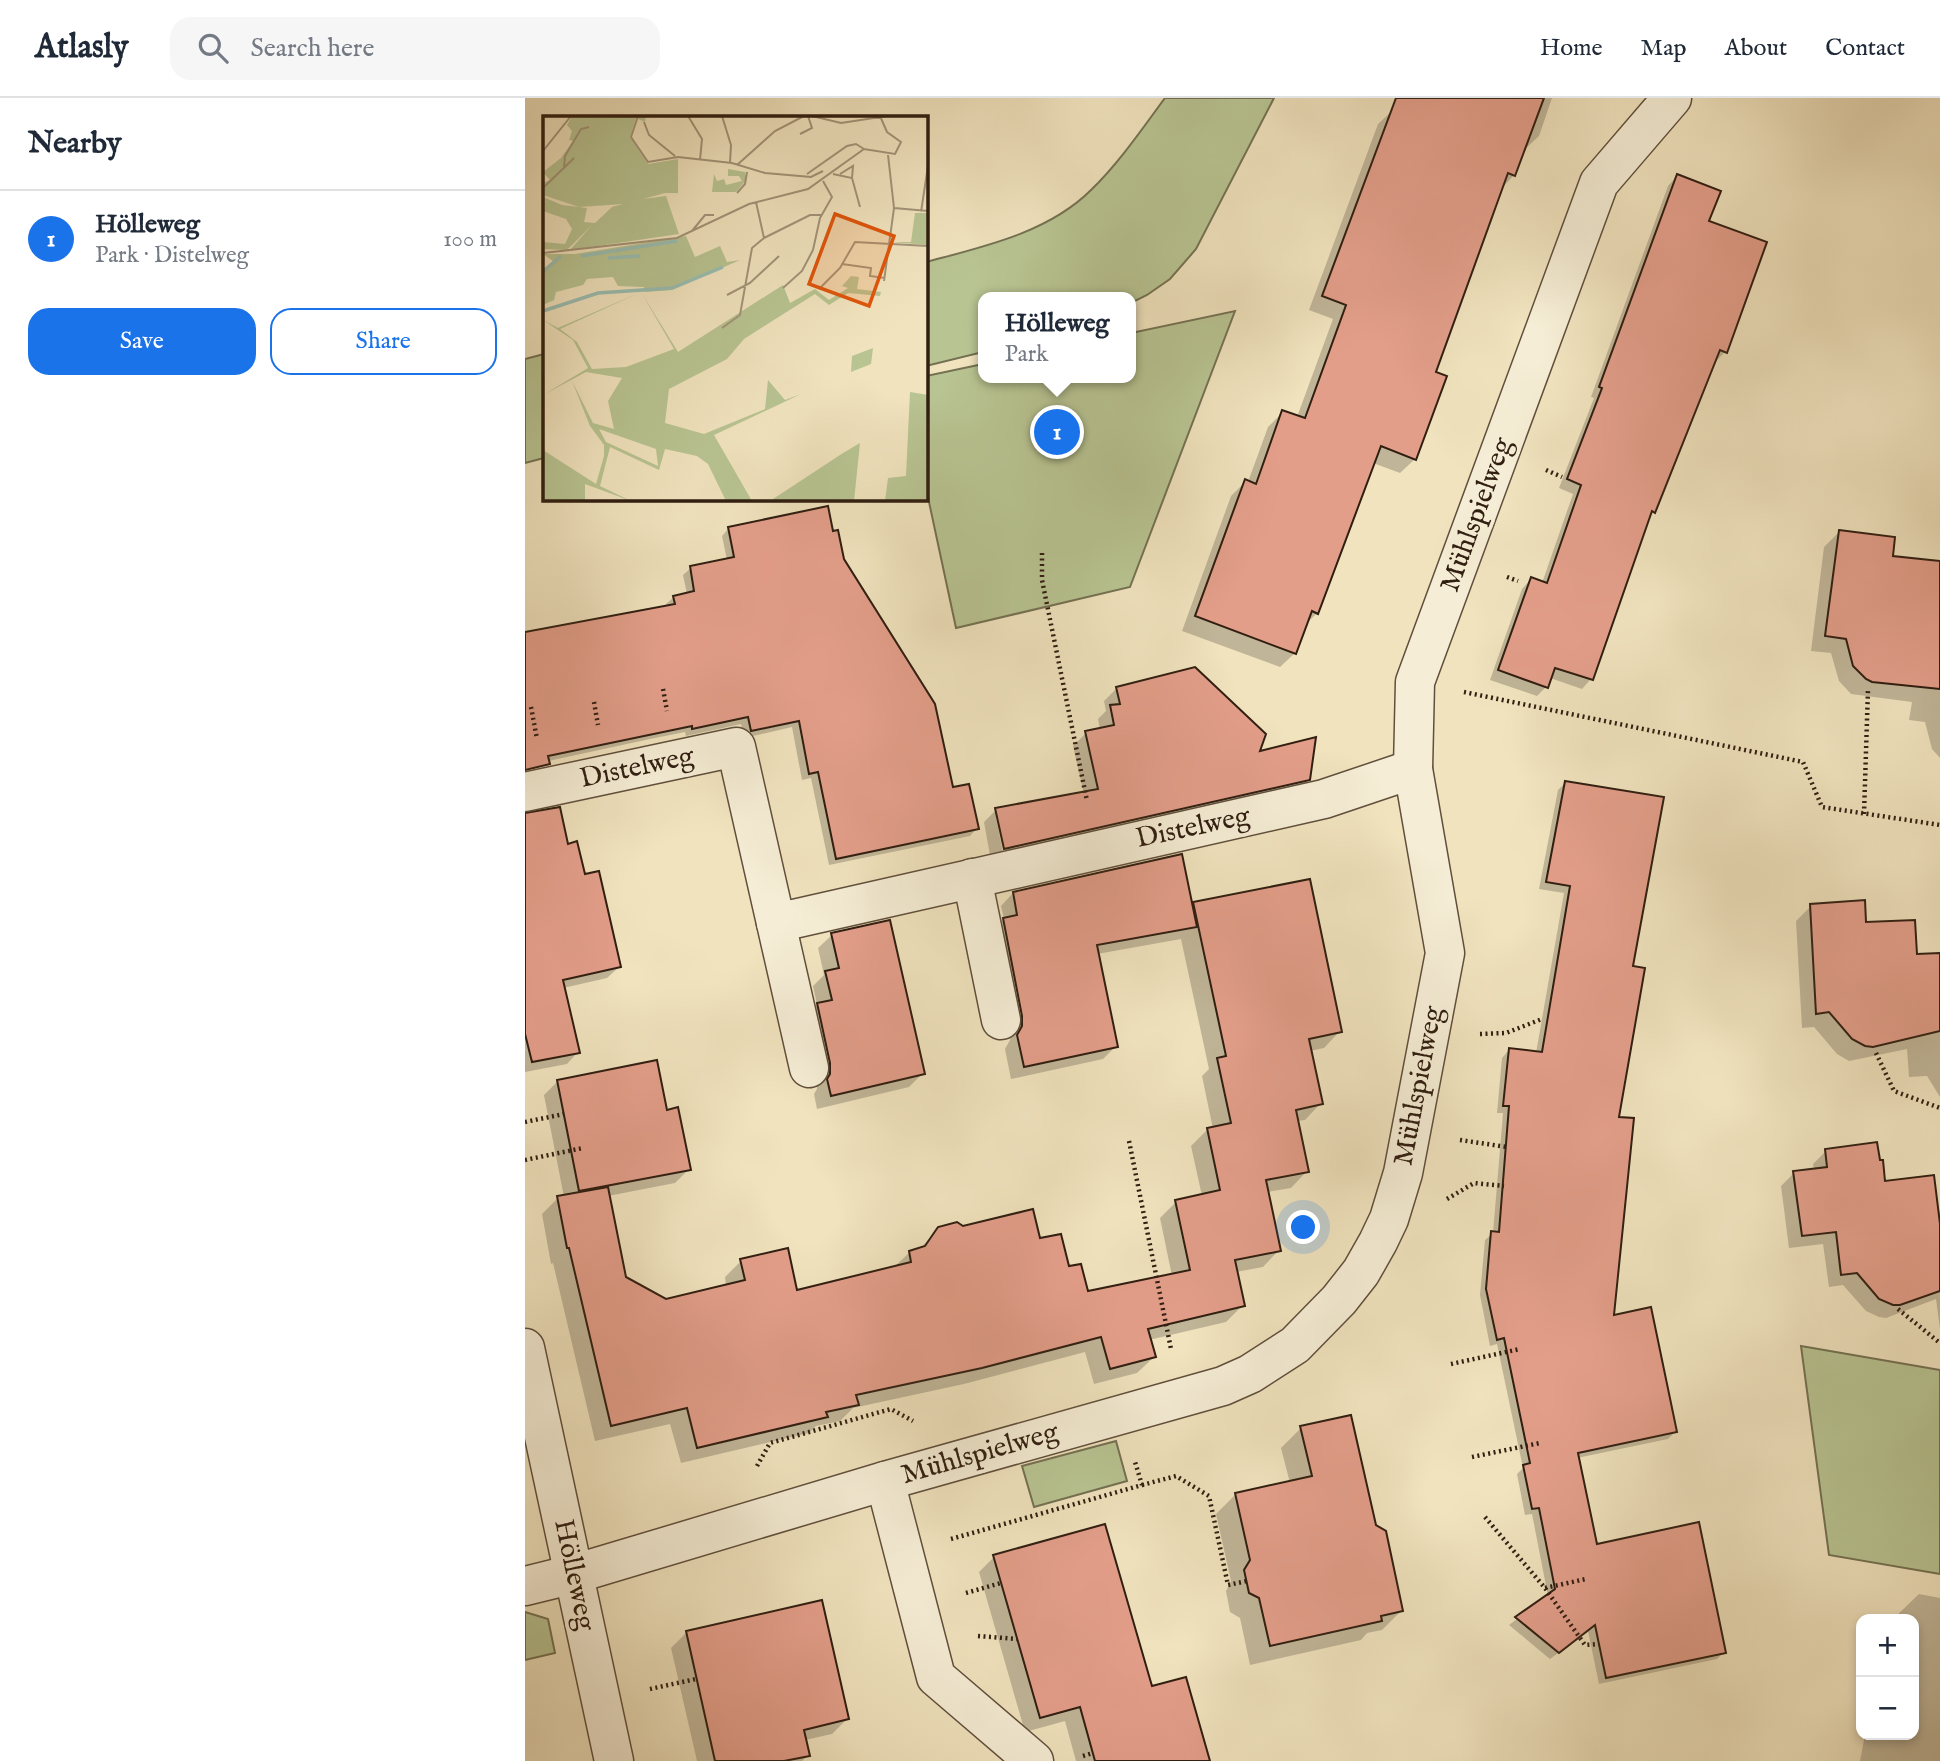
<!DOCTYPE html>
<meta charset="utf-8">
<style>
:root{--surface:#fff;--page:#f6f6f7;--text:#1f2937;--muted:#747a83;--line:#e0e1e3;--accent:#1a73e8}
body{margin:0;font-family:"IM FELL English",serif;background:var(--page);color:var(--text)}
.controls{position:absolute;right:21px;bottom:21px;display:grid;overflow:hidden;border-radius:14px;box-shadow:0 4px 10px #0003}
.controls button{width:63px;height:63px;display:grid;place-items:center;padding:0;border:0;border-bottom:2px solid var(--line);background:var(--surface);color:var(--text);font:35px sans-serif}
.you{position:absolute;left:779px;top:1130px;width:24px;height:24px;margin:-18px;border:5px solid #fff;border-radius:50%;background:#1a73e8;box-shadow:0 0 0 10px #1a73e833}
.badge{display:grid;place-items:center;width:46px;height:46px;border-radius:50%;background:var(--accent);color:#fff;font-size:23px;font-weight:700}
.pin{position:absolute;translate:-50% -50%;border:4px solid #fff;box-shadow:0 2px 7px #0006}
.popup{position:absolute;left:453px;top:194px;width:158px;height:91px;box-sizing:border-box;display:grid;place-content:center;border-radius:14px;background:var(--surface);filter:drop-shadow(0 2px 5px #0005);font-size:23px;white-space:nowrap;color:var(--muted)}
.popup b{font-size:26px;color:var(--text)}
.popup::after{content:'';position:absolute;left:50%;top:100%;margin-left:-14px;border:14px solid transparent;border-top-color:var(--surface)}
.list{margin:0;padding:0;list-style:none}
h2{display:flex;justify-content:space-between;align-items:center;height:91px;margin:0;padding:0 28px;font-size:30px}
h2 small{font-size:23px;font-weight:400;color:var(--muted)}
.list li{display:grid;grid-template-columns:46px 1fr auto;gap:21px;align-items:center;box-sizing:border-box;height:98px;padding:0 28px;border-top:2px solid var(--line)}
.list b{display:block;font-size:26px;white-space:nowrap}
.list p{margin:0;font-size:23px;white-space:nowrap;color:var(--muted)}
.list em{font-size:23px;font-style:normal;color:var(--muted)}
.actions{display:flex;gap:14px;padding:21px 28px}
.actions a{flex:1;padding:16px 0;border:2px solid var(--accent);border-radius:21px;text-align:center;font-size:24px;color:var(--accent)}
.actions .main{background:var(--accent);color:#fff}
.icon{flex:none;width:38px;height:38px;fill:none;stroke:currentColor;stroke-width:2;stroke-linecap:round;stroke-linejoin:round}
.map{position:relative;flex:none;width:1415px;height:1663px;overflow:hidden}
header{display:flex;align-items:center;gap:42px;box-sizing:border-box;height:98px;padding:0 35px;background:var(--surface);border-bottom:2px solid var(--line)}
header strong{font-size:33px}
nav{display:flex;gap:38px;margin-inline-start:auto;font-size:24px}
.search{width:490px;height:63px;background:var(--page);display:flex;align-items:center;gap:18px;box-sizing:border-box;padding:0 24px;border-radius:21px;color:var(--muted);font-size:26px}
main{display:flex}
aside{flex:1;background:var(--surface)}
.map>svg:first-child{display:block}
.green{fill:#b8c492;stroke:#747152;stroke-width:2}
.shadow{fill:#0003}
.building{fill:#e39e8a;stroke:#301e11;stroke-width:2}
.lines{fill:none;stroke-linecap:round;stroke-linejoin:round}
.minor-casing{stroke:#604f3c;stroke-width:41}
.path{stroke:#301e11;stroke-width:4.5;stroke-dasharray:2 3.5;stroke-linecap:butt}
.minor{stroke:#f5edd5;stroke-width:38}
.labels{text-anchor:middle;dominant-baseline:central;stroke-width:7;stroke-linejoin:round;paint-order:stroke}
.street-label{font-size:28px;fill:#301e11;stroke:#f5edd5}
.inset-river{fill:none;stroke:#9abeb2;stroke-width:3.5}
.inset-road{fill:none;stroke:#a39479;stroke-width:2}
.view{fill:#df560c;fill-opacity:0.15;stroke:#df560c;stroke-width:3.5}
.inset-edge{fill:none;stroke:#301e11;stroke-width:3.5}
</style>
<header>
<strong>Atlasly</strong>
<div class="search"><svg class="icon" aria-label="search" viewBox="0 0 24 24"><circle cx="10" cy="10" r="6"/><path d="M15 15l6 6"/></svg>Search here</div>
<nav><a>Home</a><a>Map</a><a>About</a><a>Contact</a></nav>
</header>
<main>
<aside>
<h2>Nearby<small></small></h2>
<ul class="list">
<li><span class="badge">1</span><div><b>Hölleweg</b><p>Park · Distelweg</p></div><em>100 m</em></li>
</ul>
<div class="actions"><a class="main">Save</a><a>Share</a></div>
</aside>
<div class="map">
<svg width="1415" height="1663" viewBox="0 0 1415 1663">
<rect width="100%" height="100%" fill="#f0e3be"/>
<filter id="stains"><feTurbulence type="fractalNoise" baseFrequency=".00286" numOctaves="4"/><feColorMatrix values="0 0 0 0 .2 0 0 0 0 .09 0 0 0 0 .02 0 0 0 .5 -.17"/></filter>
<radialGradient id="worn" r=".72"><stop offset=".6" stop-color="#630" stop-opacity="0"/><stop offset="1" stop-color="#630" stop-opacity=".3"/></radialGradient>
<g class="green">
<path d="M640 0H749L671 151 645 181 622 197 606 205V199H458V254L401 268V164C457 149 523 135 566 92 594 65 617 31 640 0Z"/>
<path d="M710 213 605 489 431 530 401 390V278L458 266V280H606V235Z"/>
<path d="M19 256V360L0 365V261Z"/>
<path d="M1276 1248 1415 1272V1476L1304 1457Z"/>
<path d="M591 1343 602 1383 509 1409 497 1368Z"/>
<path d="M0 1514 23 1521 30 1555 0 1562Z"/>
</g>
<g class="shadow">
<path d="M893 0H1027L1014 38 999 52 989 77 976 91 908 275 890 361 875 375 848 365 792 515 780 527 770 555 755 569 657 533 706 398 721 383 723 384 743 329 758 314 772 319 808 221 784 212 853 26 868 12Z"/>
<path d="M1152 78 1182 124 1200 254 1191 263 1189 262 1129 414 1123 419 1066 581 1057 591 1025 580 1021 589 1012 598 965 582 997 491 1006 481 1017 485 1048 396 1034 390 1069 300 1066 299 1143 88Z"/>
<path d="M204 430 307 435 427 691 452 730 445 738 304 767 286 680 277 682 267 629 219 640 216 626 161 638 160 634 125 641 0 668V536L142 509 141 506 149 499 162 496 158 477 166 470 202 462 197 438Z"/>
<path d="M1314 434 1366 459 1410 504 1415 505V660L1407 651 1400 624 1384 622 1387 604 1326 596 1314 583 1306 555 1286 553 1299 449Z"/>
<path d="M592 590 784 681 771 694 482 759 474 719H471L479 760 466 763 459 724 471 712 559 696 548 648 561 635 575 632 573 621 581 613 579 603Z"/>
<path d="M1040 685 1106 870 1092 1021 1087 1219 1150 1334 1143 1341 1052 1360 1071 1448 1199 1554 1192 1561 1074 1586 1063 1533 1025 1561 984 1527 1023 1498 1007 1416 1000 1417 992 1376 998 1370 972 1246 965 1248 955 1197 960 1142 968 1135 978 1015H972L977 960 984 952 1011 955 1039 795 1014 791 1033 692Z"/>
<path d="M0 719 42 748 58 778 94 869 82 880 38 890 53 954 42 966 0 974Z"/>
<path d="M488 795 666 808 668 806 815 933 799 950 785 953 796 1005 780 1022 772 1023 782 1073 766 1090 742 1094 754 1152 738 1169 711 1174 718 1207 701 1224 624 1242 629 1259 612 1275 569 1286 560 1254 439 1286 328 1310 315 1323 291 1328 284 1335 156 1365 145 1326 70 1343 28 1165 26 1166 17 1116 33 1100 39 1099 19 997 33 983 140 1014 164 1071 150 1085 83 1098 100 1180 141 1203 201 1188 200 1179 216 1163 271 1194 368 1170 385 1154 394 1152 414 1130H438L513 1143 542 1170 561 1195 647 1178 635 1120 651 1104 677 1098 666 1048 682 1032 688 1031 677 978 684 971 656 841 572 856 591 948 578 961 486 981 480 951 485 942 486 931 466 834 479 821 476 808Z"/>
<path d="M1286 808 1340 826 1391 858 1415 857V999L1402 978 1384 979 1382 951 1324 963 1312 956 1289 929 1277 930 1271 823Z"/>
<path d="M307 837 398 975 384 989 292 1011 289 996 292 991V980L279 920 292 907 288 888 299 877 293 850Z"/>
<path d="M1301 1053 1412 1113H1415V1231L1411 1201 1361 1220 1354 1219 1341 1213 1318 1187 1304 1189 1298 1146 1264 1150 1256 1088 1269 1075 1289 1072 1288 1066Z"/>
<path d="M776 1330 849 1428 876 1513 857 1532 842 1535 836 1542 725 1567 715 1520 705 1514 701 1493 706 1483 691 1416 711 1396 765 1385 756 1350Z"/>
<path d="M469 1459 626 1590 676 1663H551L540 1623 500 1634 454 1474Z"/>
<path d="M1394 1496 1415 1500V1663H1335L1340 1637H1389V1521H1368Z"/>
<path d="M162 1534 322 1621 307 1636 280 1642 283 1657 277 1663H172L146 1550Z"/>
</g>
<g class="building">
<path d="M871 0H1019L990 78 983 75 911 274 922 278 891 362 856 348 793 516 787 513 771 556 670 518 720 381 731 386 757 312 780 320 821 207 797 198Z"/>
<path d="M1152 76 1196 93 1184 123 1242 144 1202 255 1195 252 1130 415 1127 413 1068 582 1030 570 1023 590 973 572 1006 479 1022 485 1056 387 1042 381 1077 290 1074 289Z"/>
<path d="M303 408 308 433 313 432 319 461 410 606 428 689 444 686 454 731 311 761 293 674 284 676 274 623 226 633 223 619 167 631V628L23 658 25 666 0 672V534L150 506 148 498 169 493 165 468 209 459 203 429Z"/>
<path d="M1314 432 1370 439 1368 458 1415 463V591L1347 584 1341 581 1328 568 1321 541 1300 538Z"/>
<path d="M670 569 741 636 735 653 791 639 785 682 479 751 470 710 573 691 560 633 589 627 585 607 595 606 591 589Z"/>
<path d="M1040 683 1139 699 1108 868 1120 870 1094 1019 1109 1020 1089 1217 1126 1209 1152 1334 1053 1355 1072 1446 1174 1424 1201 1555 1081 1580 1070 1527 1034 1555 990 1519 1030 1491 1014 1410 1007 1411 998 1367 1005 1365 979 1240 972 1242 961 1191 966 1133 974 1134 984 1008H978L984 950 1017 954 1045 788 1021 784Z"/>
<path d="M35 709 43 746 52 743 60 776 74 773 96 869 38 882 55 955 7 964 0 936V715Z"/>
<path d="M657 756 672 829 572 847 593 949 499 969 492 937 497 928V918L478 820 492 817 488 794Z"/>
<path d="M785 781 817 934 784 941 798 1006 771 1012 784 1074 741 1082 756 1153 710 1162 720 1208 623 1231 631 1259 585 1271 576 1239 457 1270 331 1297 334 1307 301 1314 303 1319 172 1350 162 1310 86 1328 44 1150H42L32 1098 83 1089 101 1179 141 1201 220 1182 215 1161 263 1150 272 1192 386 1164 384 1153 400 1148 413 1129 432 1124 438 1128 508 1111 515 1140 536 1136 544 1168 556 1166 563 1193 665 1172 650 1102 695 1092 682 1030 706 1025 692 960 701 958 668 804Z"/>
<path d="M1340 802 1341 824 1390 822 1392 856 1415 855V933L1348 949 1340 948 1327 941 1304 914 1291 916 1285 806Z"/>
<path d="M365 822 400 976 306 998 302 981 305 976V965L292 905 307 902 300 873 314 870 306 835Z"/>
<path d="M132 962 142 1012 153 1009 166 1072 54 1093 32 982Z"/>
<path d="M1352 1044 1355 1062H1358L1360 1083 1409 1077 1415 1126V1193L1375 1207H1368L1354 1201 1332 1175 1316 1177 1311 1134 1277 1138 1268 1073 1302 1069 1300 1051Z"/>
<path d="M826 1317 851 1427 861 1433 878 1513 856 1518 857 1523 745 1548 734 1500 724 1495 719 1472 725 1462 710 1395 787 1378 775 1328Z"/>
<path d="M580 1426 627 1588 661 1579 685 1663H570L555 1609 515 1620 468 1457Z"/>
<path d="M297 1502 324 1621 279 1632 285 1658 259 1663H190L161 1533Z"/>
</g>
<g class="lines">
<g class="minor-casing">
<g id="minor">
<path d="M0 694 211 649 251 825 799 701 888 671"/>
<path d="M447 780 476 922"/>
<path d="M251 825 284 970"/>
<path d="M0 1250 89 1663"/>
<path d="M360 1383 411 1579 509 1663"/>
<path d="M0 1488 49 1476 360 1383 698 1288 725 1276 770 1247 814 1202 836 1174 853 1144 864 1121 878 1075 920 855 888 671 890 584 1074 85 1147 0"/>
</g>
</g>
<g class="path">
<path d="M1021 372 1037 379"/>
<path d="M517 455V482L562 703"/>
<path d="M982 479 993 483"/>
<path d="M138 591 142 613"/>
<path d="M939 594 1278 664 1297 709 1415 727"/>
<path d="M69 604 73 627"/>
<path d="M6 609 12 641"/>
<path d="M1339 716 1343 591"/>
<path d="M955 936 981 935 1017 921"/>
<path d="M1351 955 1369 993 1415 1010"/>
<path d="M0 1024 39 1016"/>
<path d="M935 1042 982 1049"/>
<path d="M604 1043 646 1251"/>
<path d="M0 1062 58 1050"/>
<path d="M922 1101 949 1085 979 1088"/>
<path d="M1373 1211 1415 1245"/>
<path d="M926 1266 995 1251"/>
<path d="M947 1359 1015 1345"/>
<path d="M232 1368 245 1345 366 1311 388 1323"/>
<path d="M617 1387 651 1378 684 1398 703 1487 722 1483"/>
<path d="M960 1419 1020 1490 1060 1547 1074 1546"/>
<path d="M426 1441 617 1387 610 1364"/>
<path d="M1020 1490 1061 1481"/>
<path d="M441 1495 476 1485"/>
<path d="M453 1538 492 1541"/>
<path d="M125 1591 171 1581"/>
<path d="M558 1658 568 1655"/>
</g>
<use href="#minor" class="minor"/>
</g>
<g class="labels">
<g class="street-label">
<text transform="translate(952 417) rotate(-70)">Mühlspielweg</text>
<text transform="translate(112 670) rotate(-12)">Distelweg</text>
<text transform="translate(668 730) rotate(-12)">Distelweg</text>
<text transform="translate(894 988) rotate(-79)">Mühlspielweg</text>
<text transform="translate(455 1356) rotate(-16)">Mühlspielweg</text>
<text transform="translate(49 1477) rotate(78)">Hölleweg</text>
</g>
</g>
<g transform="translate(18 18)">
<rect width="385" height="385" fill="#f0e3be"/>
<path d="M29 0H103L102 6 93 2 87 21 105 48 135 43V77H122L100 83 123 80 136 118 27 134 49 109 24 134 0 133V126L22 128 29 113 23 103 0 95V81L19 89 44 92 41 106 52 107 69 91 80 88 36 91 0 79V67L7 64 0 56 18 42 30 25 26 24 29 15 24 9ZM185 53 202 56 203 64 193 76H169L171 58 174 65 181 63 183 69 199 65 196 60H185ZM372 97H385V129L348 126H368ZM143 120 152 141 177 130 184 146 197 144 129 174 102 176 101 171 75 170 70 161 44 163 40 169 13 176 11 184 0 189V153L10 145 0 138H32ZM308 160 316 161 314 173 338 176 337 180 305 177 286 189 272 178 201 223 184 243 126 273 122 307 161 318 222 293 225 264 242 284 258 278 171 319 209 385H183L165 348 154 340 122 333 116 354 67 331 57 370 88 385 42 368V385L0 384V334L53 368 61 340V329L47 310 29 265 50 307 71 313 65 285 79 262 43 256 0 279 45 252 30 224 0 204 15 212 98 176 135 236 240 169 247 187 272 173 286 184 305 172 299 170ZM98 176 131 233 83 251 49 253 34 226 17 213ZM56 313 113 333 115 350 63 326ZM330 232 328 248 308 256 309 240ZM367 276 385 279V385H342L345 362 363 360ZM317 327 311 385H227L300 337Z" fill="#b8c492" fill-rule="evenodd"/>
<path class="inset-river" d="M38 140 134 125M65 142 97 140M0 156 18 140M0 195 55 177 129 172 180 151"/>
<path class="inset-road" d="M95 0 88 21 105 46 135 41 189 47 222 57 268 61 280 55M145 0 159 23 157 44M179 0 188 29 187 47M269 0 298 7 344 0M101 6 106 19 132 40M257 18 269 12 265 0M0 35 28 0M194 49 232 15 261 0M21 52 22 40 38 13 46 11M264 58 304 30 313 28 321 33M290 58 309 62 317 91M297 58 310 50 309 62M0 72 31 42M194 77 202 68 204 56M351 92 385 95M378 96 385 50M149 115 162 99H171M221 122 267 99H279M0 137 134 122 206 88 265 73 321 33 352 38 358 26 344 16 337 0M299 148 328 152 327 160 342 162M341 165 351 92 345 39M240 172 259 155 270 134 277 102 289 81 280 65M276 173 297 152 312 126 385 130M184 179 207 167 236 140M179 212 197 199 209 132 221 122 213 86"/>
<path class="view" d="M292 98 351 120 326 190 266 168Z"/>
<rect width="385" height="385" class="inset-edge"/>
</g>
<rect width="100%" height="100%" filter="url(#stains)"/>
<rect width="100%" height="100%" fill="url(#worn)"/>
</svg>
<div class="controls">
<button>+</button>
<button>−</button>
</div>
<div class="you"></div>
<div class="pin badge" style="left:532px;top:334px">1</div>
<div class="popup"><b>Hölleweg</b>Park</div>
</div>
</main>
